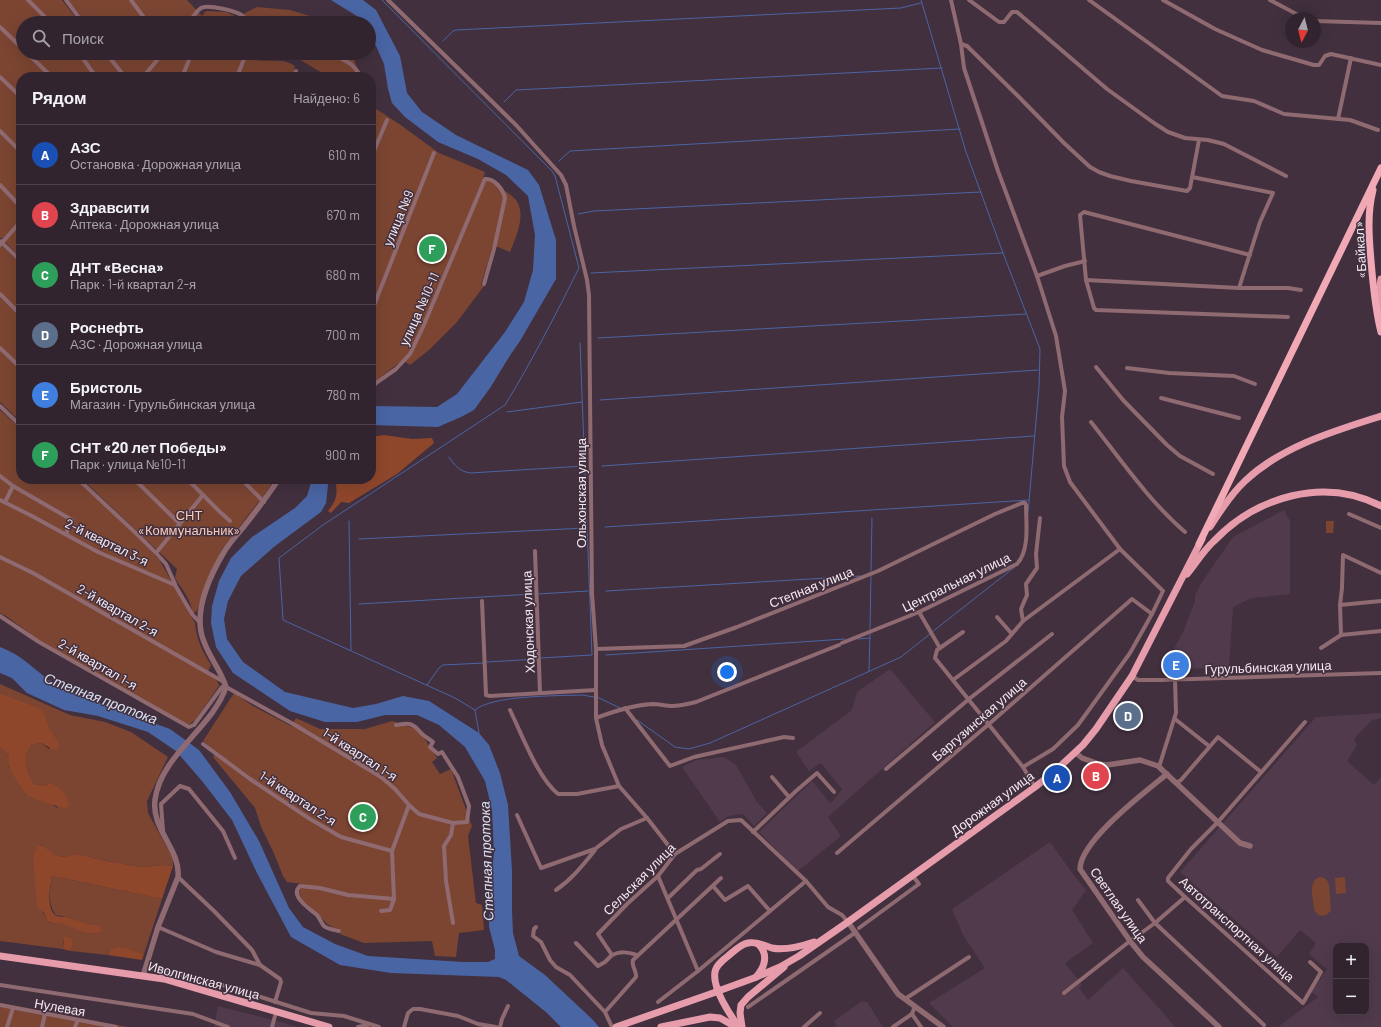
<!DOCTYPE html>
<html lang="ru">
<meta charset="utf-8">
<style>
:root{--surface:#32242e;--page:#3a2c36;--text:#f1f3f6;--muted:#a8a4aa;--line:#4d414a;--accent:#45d49f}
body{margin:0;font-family:Barlow,sans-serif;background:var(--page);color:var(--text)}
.controls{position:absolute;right:12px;bottom:12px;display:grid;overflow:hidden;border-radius:8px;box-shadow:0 4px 16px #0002}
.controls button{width:36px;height:36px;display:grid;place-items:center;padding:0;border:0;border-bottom:1px solid var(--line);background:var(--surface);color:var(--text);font:20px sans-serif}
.compass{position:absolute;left:1285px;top:12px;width:36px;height:36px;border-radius:50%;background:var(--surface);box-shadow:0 4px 16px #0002;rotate:187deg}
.you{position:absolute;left:727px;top:672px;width:14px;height:14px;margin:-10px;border:3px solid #fff;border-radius:50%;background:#1a73e8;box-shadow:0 0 0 6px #1a73e833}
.badge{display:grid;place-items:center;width:26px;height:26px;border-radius:50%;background:var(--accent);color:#fff;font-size:13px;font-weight:700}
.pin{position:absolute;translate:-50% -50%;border:2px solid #fff;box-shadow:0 1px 4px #0006}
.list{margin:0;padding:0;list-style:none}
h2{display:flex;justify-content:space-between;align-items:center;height:52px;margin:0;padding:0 16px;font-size:17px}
h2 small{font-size:13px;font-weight:400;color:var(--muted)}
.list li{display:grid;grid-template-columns:26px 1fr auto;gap:12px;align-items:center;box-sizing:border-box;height:60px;padding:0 16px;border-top:1px solid var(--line)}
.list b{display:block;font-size:15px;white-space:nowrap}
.list p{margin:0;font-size:13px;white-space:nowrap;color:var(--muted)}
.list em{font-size:13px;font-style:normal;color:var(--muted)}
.icon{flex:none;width:22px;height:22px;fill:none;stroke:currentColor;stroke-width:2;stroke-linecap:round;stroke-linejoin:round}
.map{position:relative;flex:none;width:1381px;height:1027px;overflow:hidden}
.search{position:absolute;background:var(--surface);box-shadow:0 4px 16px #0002;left:16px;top:16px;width:360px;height:44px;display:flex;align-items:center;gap:10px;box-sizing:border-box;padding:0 14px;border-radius:22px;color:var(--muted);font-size:15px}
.panel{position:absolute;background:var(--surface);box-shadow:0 4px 16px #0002;left:16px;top:72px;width:360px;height:412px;border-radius:16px}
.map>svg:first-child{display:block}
.built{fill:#503a4c;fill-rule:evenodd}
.green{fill:#7b4532}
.forest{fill:#8f472c}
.water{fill:#4a65a4}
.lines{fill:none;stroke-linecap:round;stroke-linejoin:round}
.stream{stroke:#4a65a4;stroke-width:1}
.minor{stroke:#8f6a71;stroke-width:4}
.tertiary{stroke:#8f6a71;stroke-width:5.5}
.primary{stroke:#e69caa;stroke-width:7}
.trunk{stroke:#f2a9b6;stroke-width:7}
.primary-bridge{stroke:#e69caa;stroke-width:7}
.labels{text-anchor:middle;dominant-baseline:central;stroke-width:3;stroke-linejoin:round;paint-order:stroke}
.street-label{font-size:13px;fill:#f5e9f2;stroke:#42303e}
.park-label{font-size:13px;fill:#f9cdbd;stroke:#42303e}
.water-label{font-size:14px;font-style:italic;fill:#d9e2f5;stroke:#42303e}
</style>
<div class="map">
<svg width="1381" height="1027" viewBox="0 0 1381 1027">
<rect width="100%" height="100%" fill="#42303e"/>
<g class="built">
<path d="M1284 510 1290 521V594L1252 598 1233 607 1229 667 1184 669V657L1171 654 1183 632 1195 601V595L1202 582 1233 537Z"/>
<path d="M890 669 935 722 828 817 841 836 798 871 759 832 812 781 830 803 833 801 842 789 821 763 809 771 796 752 852 710 857 692Z"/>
<path d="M1381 713V718L1371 721 1354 739 1357 745 1347 761 1374 785 1381 777V1027H1278L1318 997 1311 992 1327 969 1309 954 1316 943 1300 930 1277 957 1180 872 1316 717ZM1336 946H1366V1012H1336Z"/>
<path d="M724 757 736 765 757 802 767 813 754 826 743 814 728 816 720 822 682 767 696 760Z"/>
<path d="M1050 842 1073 874 1086 890 1072 910 1093 943 1065 963 1082 985 1079 988 1088 1000 1123 968 1165 1015 1175 1027H953L929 1003 985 968 963 935 952 909Z"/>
<path d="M862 1001 867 1002 883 1027H834L837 1025 834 1021Z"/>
<path d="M218 1006 273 1020 298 1027H214Z"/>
</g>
<g class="green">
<path d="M0 0H62L80 23H23V53H78L95 77H21V258L0 237Z"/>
<path d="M68 0H187L202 16 206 11 226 12 237 17 257 7 290 10 313 17 322 23H86Z"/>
<path d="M81 53H233C247 63 268 60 283 61 288 62 292 64 295 66L293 73 301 77H98Z"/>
<path d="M270 53H352L356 65 363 77H329L292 55Z"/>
<path d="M371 107 378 110 402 126 439 153 485 172 483 178 488 180C496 186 507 191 514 198 528 212 516 237 510 252L493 245 481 285 484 286 457 322 429 350 410 365 403 360 374 382 371 385Z"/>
<path d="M0 244 21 264V422L0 402Z"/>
<path d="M0 410 21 429V479H76L139 538 160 561 195 623C196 638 203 653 211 665L207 674C212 677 218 679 219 686L195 720 190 724H187L39 640 6 616 0 613Z"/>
<path d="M82 479H238L260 500 222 549 206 583 197 611 192 614C193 602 181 588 175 578L177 569Z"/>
<path d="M243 479H275L262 498Z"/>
<path d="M1326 521H1334L1333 533H1326Z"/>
<path d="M0 684 70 715 105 722 131 732 168 757 147 801 148 813 173 858V866L163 865 141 867 101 860 79 854 64 857 52 854 44 846 39 845 33 855 43 913C45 915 46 919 48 921 53 926 60 922 66 924 76 928 91 939 102 931V929L93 924 77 922 71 918 56 915C47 904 50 889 52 876L162 899 144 954 129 949 110 950 108 955 71 951 73 944 63 941V949L0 941V748L9 756V767L20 784 31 798 45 801 58 808 50 783 44 786 34 784C26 769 22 761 31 745L41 743 49 749 58 741 49 727 43 711 0 693Z"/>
<path d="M234 693 253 706 291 726 296 718 320 729H365L392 721 419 730 437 758 432 762 440 774 451 769 472 826 468 836 476 903 482 905 484 930 459 933 456 957 435 956 432 941 364 943 340 934 341 931 327 924 319 915 302 900 299 893 302 884 287 882 283 876 273 851 262 829 255 808 213 757 216 752 203 741Z"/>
<path d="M1319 877C1325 877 1328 880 1329 885L1331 910C1328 915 1324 917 1318 915L1314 910V907C1313 898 1308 882 1319 877Z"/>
<path d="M1345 877 1346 893 1336 894 1335 878Z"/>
<path d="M0 1003 128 1027H0Z"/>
</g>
<g class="forest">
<path d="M384 435 412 439 432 438 434 443 397 474 349 503 341 502 331 513 328 511C337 500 338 493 335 479H371V437Z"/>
<path d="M0 693 43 710 49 727 58 741 59 747 56 751 41 743 31 745C22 761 26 769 34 784L44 786 50 783C60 787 66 794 69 804L66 808C61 808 33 799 30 797 24 792 10 772 9 765 8 762 9 759 9 756L0 748Z"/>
<path d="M38 845 44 846 53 854 63 857 79 854 101 860 141 867 163 865 173 866 162 899 52 876C50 886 46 907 55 915 60 918 65 916 70 918 76 920 79 922 85 923 91 924 98 924 102 929V931C91 939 76 928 66 925 60 922 54 926 48 921 46 919 45 915 44 913 42 911 39 909 37 907L33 855Z"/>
<path d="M64 937H68L72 939 73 944 71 951 63 949Z"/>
<path d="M117 947 129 949 144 954 142 960 108 955 110 950Z"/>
</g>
<g class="water">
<path d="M331 0H363L376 10 400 56 407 93 422 112 456 135 528 170 539 185 556 240V279L520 341 511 354 490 388 474 410 461 417 438 427 371 425V406L437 407 457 394 505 332 524 302 533 270 535 235 528 196 506 175 478 159 438 142 405 117 392 103 388 89 384 64 369 30V23H364L360 18Z"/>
<path d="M312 479H327L328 485 326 503 321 512 275 546 241 576 228 601 224 619 227 639 243 662 285 692 353 708 376 704 403 696 429 701 479 733 489 745 500 773 508 805 512 871V910L513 933 519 956 545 975 592 1019 599 1027H561L547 1013 506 980 499 977 391 973 340 965 291 937 257 873 232 820 202 781 176 751 148 732 98 716 64 710 27 693 12 678 0 673V647C27 657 40 677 64 690L170 729 199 750 230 792 259 841 289 908 303 927 335 944 368 956 463 962H488L495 959V950L489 927V893L494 854 492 810 485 781 465 747 439 725 417 715H385L357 722H325L290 711 233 673 216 647 211 623 212 606 219 581 231 558 252 537 295 508 307 496Z"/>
</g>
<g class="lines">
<g class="stream">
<path d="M382 0 552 171 555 176 579 268C556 314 532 361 505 405L323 525 279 558 283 620 455 698 475 710 479 733"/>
<path d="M921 0 966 152 1003 253 1040 349 1039 387 1028 513"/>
<path d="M443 41 453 31 456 30 901 8 921 3"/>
<path d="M504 102 516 90 942 68"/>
<path d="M559 161 570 151 960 129"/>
<path d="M578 214 594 211 981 192"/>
<path d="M591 273 1003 253"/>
<path d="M598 338 1026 314"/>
<path d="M600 400 1038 370"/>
<path d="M507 412 582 402"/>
<path d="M449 457C455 466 459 471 470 473L585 466"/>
<path d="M602 466 1034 436"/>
<path d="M349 521 351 650"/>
<path d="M605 527 1029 500"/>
<path d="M359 539 586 528"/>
<path d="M871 571 872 518"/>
<path d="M606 591 861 576"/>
<path d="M537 594 588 591"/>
<path d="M359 604 534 594"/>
<path d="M870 629 871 575"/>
<path d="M932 632 1016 566"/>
<path d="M858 639 870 638"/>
<path d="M606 655 845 639"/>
<path d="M541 658 592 655 580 343"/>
<path d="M487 662 538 659"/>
<path d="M869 671 870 633"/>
<path d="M427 685 439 668 443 665 484 663"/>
<path d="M597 697 620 708"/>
<path d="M475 710C492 695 557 696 582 695L594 697"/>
<path d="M637 720 675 747 689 749 710 743 901 657 930 634"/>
</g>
<g class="minor">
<path d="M28 0 51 23"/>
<path d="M66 0 83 23"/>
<path d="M131 0 148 23"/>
<path d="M388 0 516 125 561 175 566 185 574 226 587 280 589 295 592 594 596 649V718L602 745 619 786 647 818"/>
<path d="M951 0 961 44 964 68 998 171 1037 276 1056 336 1065 391 1062 417 1064 466 1070 482 1120 549"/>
<path d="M969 0 999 22H1004L1012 12H1017L1107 89 1154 123 1168 132 1185 138 1208 140 1224 144 1286 176"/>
<path d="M1089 0 1222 96 1254 101 1284 114 1350 120 1378 130"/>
<path d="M1163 0 1215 29 1262 50 1314 65H1319L1325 56 1331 54 1381 65"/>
<path d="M1270 0 1304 18"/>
<path d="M1315 21 1381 23"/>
<path d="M188 23C192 19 196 11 201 8 207 4 239 11 244 17 245 17 247 23 247 23"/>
<path d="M0 27 23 49"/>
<path d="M961 44 967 46 1018 96 1064 143 1090 167 1099 172 1110 176 1131 181 1187 191 1190 188 1199 140"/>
<path d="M27 53 52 77"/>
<path d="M79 53 96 77"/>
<path d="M106 53 125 77"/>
<path d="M331 53 351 64 358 72"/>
<path d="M0 77 21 97"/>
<path d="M143 77 163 53"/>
<path d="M182 77 192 53"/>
<path d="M237 77 244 59"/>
<path d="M293 77 296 71"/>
<path d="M1338 119 1351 58"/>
<path d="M0 131 21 152"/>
<path d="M371 158 387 120"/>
<path d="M1192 177 1273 193 1260 222 1239 288"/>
<path d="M0 185 21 207"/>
<path d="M0 241 21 261"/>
<path d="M0 245 21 221"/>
<path d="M1250 255 1084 212 1080 215 1086 280 1094 308 1096 310 1288 317"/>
<path d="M1037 276 1065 266 1085 261"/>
<path d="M1086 280 1239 288H1288L1301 290"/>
<path d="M0 294 21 315"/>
<path d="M371 313 434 153"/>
<path d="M0 348 21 368"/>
<path d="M1096 367 1123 400 1167 445 1180 456 1213 474"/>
<path d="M1127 368 1169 373 1234 376 1255 384"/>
<path d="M371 389 376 383 396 369 410 354 423 327 485 179C494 178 503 189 505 198L494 249 484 284"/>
<path d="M1161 398 1239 418"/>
<path d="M0 406 21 426"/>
<path d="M1091 422C1121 460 1149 501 1185 532"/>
<path d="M0 476 13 486 72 520 66 534"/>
<path d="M78 479 140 537 156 553 166 564 175 584"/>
<path d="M134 479 179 523"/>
<path d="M187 479 219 511 230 521"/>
<path d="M241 479 264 502"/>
<path d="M0 500 30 515 98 552 175 585 192 614 200 623"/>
<path d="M5 502 13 486"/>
<path d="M1349 514 1381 528"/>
<path d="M535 551 540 693"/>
<path d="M156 553 203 495"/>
<path d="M0 557 33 573 224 682"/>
<path d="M482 601 486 695 490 696 596 690"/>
<path d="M1340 605 1342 588 1343 555 1381 573"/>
<path d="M919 612 940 648"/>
<path d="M0 616 39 642 189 727 194 725 222 687H226L295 725 381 777 395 789 409 805 419 814 453 823 451 835 444 846 446 881 453 923"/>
<path d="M997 617 1012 634"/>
<path d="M1023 621 1021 609 1027 595 1026 584 1037 568 1036 554 1040 518"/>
<path d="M963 632 937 650 935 658 1023 767 1035 787"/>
<path d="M1341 635 1381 631"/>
<path d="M1321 648 1341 635 1340 605 1381 601"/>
<path d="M596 649 684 646 737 627 878 571 995 514 1022 503H1025L1026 505C1026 523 1030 550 1017 564L919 612 842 643"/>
<path d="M1132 676 1138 680H1161L1381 673"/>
<path d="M953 680 1006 641 1023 621 1120 549 1163 591 1152 614"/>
<path d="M625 708 670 766 694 757 784 737 793 738"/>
<path d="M510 710C522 735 538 778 558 794H577L619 786"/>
<path d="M596 718C615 711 633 705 653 704 659 704 666 706 672 706 680 706 688 704 696 702L839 645"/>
<path d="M1175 719 1209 746"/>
<path d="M1305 722 1218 822 1191 849 1168 878V881L1185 897 1303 1003 1321 972 1310 962"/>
<path d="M396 725C409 723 412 722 421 733 424 736 429 739 433 742L430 747 438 754 442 752 458 777 469 806 467 822 453 823"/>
<path d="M203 744 250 779 310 819 341 837 392 851"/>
<path d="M1159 767 1176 713 1175 680"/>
<path d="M886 769 969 699 1052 634"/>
<path d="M772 777 789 797"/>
<path d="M1176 783 1181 780 1218 737 1261 772"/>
<path d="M517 815 541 868 595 849 621 829 647 818 675 854"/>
<path d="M163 831 161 804 180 786 189 789 223 831 235 858"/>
<path d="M753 832 796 791 817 773 834 792"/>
<path d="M837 853 989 724 1132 599 1152 614 1130 653 1078 725 1053 749 1023 767"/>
<path d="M178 877 214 911 252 950 260 965 280 979 281 982 275 1002"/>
<path d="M713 886 725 900 748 886 770 911"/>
<path d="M556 890C572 879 583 865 595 850"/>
<path d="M668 898 697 870 701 869 720 854"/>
<path d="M1138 900 1155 923 1264 1025"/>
<path d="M381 911 390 910 394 899 392 851 409 805"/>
<path d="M158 927 216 952 260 965"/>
<path d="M536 927 534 929 533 936 541 942 550 960 556 967 570 975 605 1012"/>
<path d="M859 928 919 884 912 875"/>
<path d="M339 931C335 930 327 929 324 926 321 923 320 918 317 915 310 909 289 896 300 886L320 888 348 895 394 899"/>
<path d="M576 943 598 966 605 962 612 955 598 934 627 904 658 876 675 854 728 821 741 820 806 881 828 907 842 915 848 922"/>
<path d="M612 955C621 951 628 952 637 955"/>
<path d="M146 967 213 982 311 1013 344 1016 379 1027"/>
<path d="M698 971 806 881"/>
<path d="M0 985 193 1014 228 1027"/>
<path d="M1064 993 1130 941 1155 923 1185 897"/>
<path d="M905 999 969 957"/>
<path d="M658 1002 698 971 658 876"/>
<path d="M0 1005 116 1027"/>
<path d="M915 1006 912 1014 921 1027"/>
<path d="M748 1007 856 932"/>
<path d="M7 1027 13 1008"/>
<path d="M42 1027 45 1014"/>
<path d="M75 1027 78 1020"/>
<path d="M272 1027 275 1016"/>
<path d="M358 1027 368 1025"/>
<path d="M404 1027 408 1013 413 1009H420L458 1016 478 1024 496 1027"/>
<path d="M500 1027 502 1019 508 1006"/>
<path d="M612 1027 605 1012 636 977C637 971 631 966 633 960L721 878"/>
<path d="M804 1027 820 1013"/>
<path d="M893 1027 912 1014"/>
</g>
<g class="tertiary">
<path d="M1076 753 1082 758 1099 764 1107 765 1140 760 1158 766 1240 843 1250 846"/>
<path d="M1167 774C1145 792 1080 841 1080 869L1130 941 1143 957 1219 1027"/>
<path d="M848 922 898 994 943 1027"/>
<path d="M143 976 158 927 178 877C181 850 151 829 155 800 160 756 213 727 226 687 220 667 205 653 201 632 196 606 211 574 224 552 230 542 238 534 245 525 257 510 268 495 279 479"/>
</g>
<g class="primary">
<path d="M1379 314V292L1381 279"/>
<path d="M1210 527C1220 511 1231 494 1245 481 1282 446 1334 431 1381 416"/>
<path d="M1187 574C1196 563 1204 550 1214 541 1257 496 1324 477 1381 506"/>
<path d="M0 956 164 979 329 1027"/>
<path d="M756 977C765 967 769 954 758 944"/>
<path d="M721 990 754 978 780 967 799 956 848 922 1035 787 1053 773 1083 745 1096 729 1132 676 1202 539"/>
<path d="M616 1027 716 992"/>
<path d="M661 1027 710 1017 720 1018 736 1027"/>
<path d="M739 1027C730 1015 712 988 715 972 716 965 723 960 728 956 734 951 741 944 748 943 756 941 765 946 772 948 785 951 802 946 814 942"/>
<path d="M742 1027 740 1013 741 1005 748 997 784 967"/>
</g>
<g class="trunk">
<path d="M1373 190C1367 213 1369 238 1371 261 1373 285 1375 309 1381 332"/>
<path d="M1199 544 1381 168"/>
</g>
<path class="primary-bridge" d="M716 992 721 990"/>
</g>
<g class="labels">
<g class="street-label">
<text transform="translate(398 218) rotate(-68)">улица №9</text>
<text transform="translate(1360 250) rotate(-93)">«Байкал»</text>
<text transform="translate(419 309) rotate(-66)">улица №10-11</text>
<text transform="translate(581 493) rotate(-90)">Ольхонская улица</text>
<text transform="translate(107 542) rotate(26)">2-й квартал 3-я</text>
<text transform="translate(956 582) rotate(-26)">Центральная улица</text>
<text transform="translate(811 587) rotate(-22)">Степная улица</text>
<text transform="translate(118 610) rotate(30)">2-й квартал 2-я</text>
<text transform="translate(528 622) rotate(-92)">Ходонская улица</text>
<text transform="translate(98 664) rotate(30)">2-й квартал 1-я</text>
<text transform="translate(1268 667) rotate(-2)">Гурульбинская улица</text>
<text transform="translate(979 719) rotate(-41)">Баргузинская улица</text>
<text transform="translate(360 754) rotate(33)">1-й квартал 1-я</text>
<text transform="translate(298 798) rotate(33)">1-й квартал 2-я</text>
<text transform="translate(992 803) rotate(-36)">Дорожная улица</text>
<text transform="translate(639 879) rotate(-45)">Сельская улица</text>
<text transform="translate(1119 905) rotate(55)">Светлая улица</text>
<text transform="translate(1237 929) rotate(42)">Автотранспортная улица</text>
<text transform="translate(204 980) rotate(15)">Иволгинская улица</text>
<text transform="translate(60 1007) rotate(10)">Нулевая</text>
</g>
<g class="park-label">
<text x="189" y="515">СНТ<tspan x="189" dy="15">«Коммунальник»</tspan></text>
</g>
<g class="water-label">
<text transform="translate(101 698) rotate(21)">Степная протока</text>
<text transform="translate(486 861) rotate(-92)">Степная протока</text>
</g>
</g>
</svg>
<div class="controls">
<button>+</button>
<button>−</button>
</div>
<svg class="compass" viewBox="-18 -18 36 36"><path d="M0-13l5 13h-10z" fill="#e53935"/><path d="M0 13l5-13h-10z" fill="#a8a4aa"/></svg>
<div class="you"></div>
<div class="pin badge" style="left:1057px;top:778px;background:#1a4fb4">A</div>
<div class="pin badge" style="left:1096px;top:776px;background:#e0444e">B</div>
<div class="pin badge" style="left:363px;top:817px;background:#2e9e5b">C</div>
<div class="pin badge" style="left:1128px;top:716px;background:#5c6f8a">D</div>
<div class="pin badge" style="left:1176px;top:665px;background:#3f7fe0">E</div>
<div class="pin badge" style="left:432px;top:249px;background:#2e9e5b">F</div>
<div class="search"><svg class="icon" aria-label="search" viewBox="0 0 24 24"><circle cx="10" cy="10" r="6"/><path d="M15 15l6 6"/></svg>Поиск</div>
<section class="panel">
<h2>Рядом<small>Найдено: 6</small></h2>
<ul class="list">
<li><span class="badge" style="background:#1a4fb4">A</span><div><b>АЗС</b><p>Остановка · Дорожная улица</p></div><em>610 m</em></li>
<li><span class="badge" style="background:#e0444e">B</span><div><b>Здравсити</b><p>Аптека · Дорожная улица</p></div><em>670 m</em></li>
<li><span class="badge" style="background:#2e9e5b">C</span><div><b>ДНТ «Весна»</b><p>Парк · 1-й квартал 2-я</p></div><em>680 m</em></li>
<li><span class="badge" style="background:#5c6f8a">D</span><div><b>Роснефть</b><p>АЗС · Дорожная улица</p></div><em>700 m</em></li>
<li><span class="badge" style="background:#3f7fe0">E</span><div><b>Бристоль</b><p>Магазин · Гурульбинская улица</p></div><em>780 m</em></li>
<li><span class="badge" style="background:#2e9e5b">F</span><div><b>СНТ «20 лет Победы»</b><p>Парк · улица №10-11</p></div><em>900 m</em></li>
</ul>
</section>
</div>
